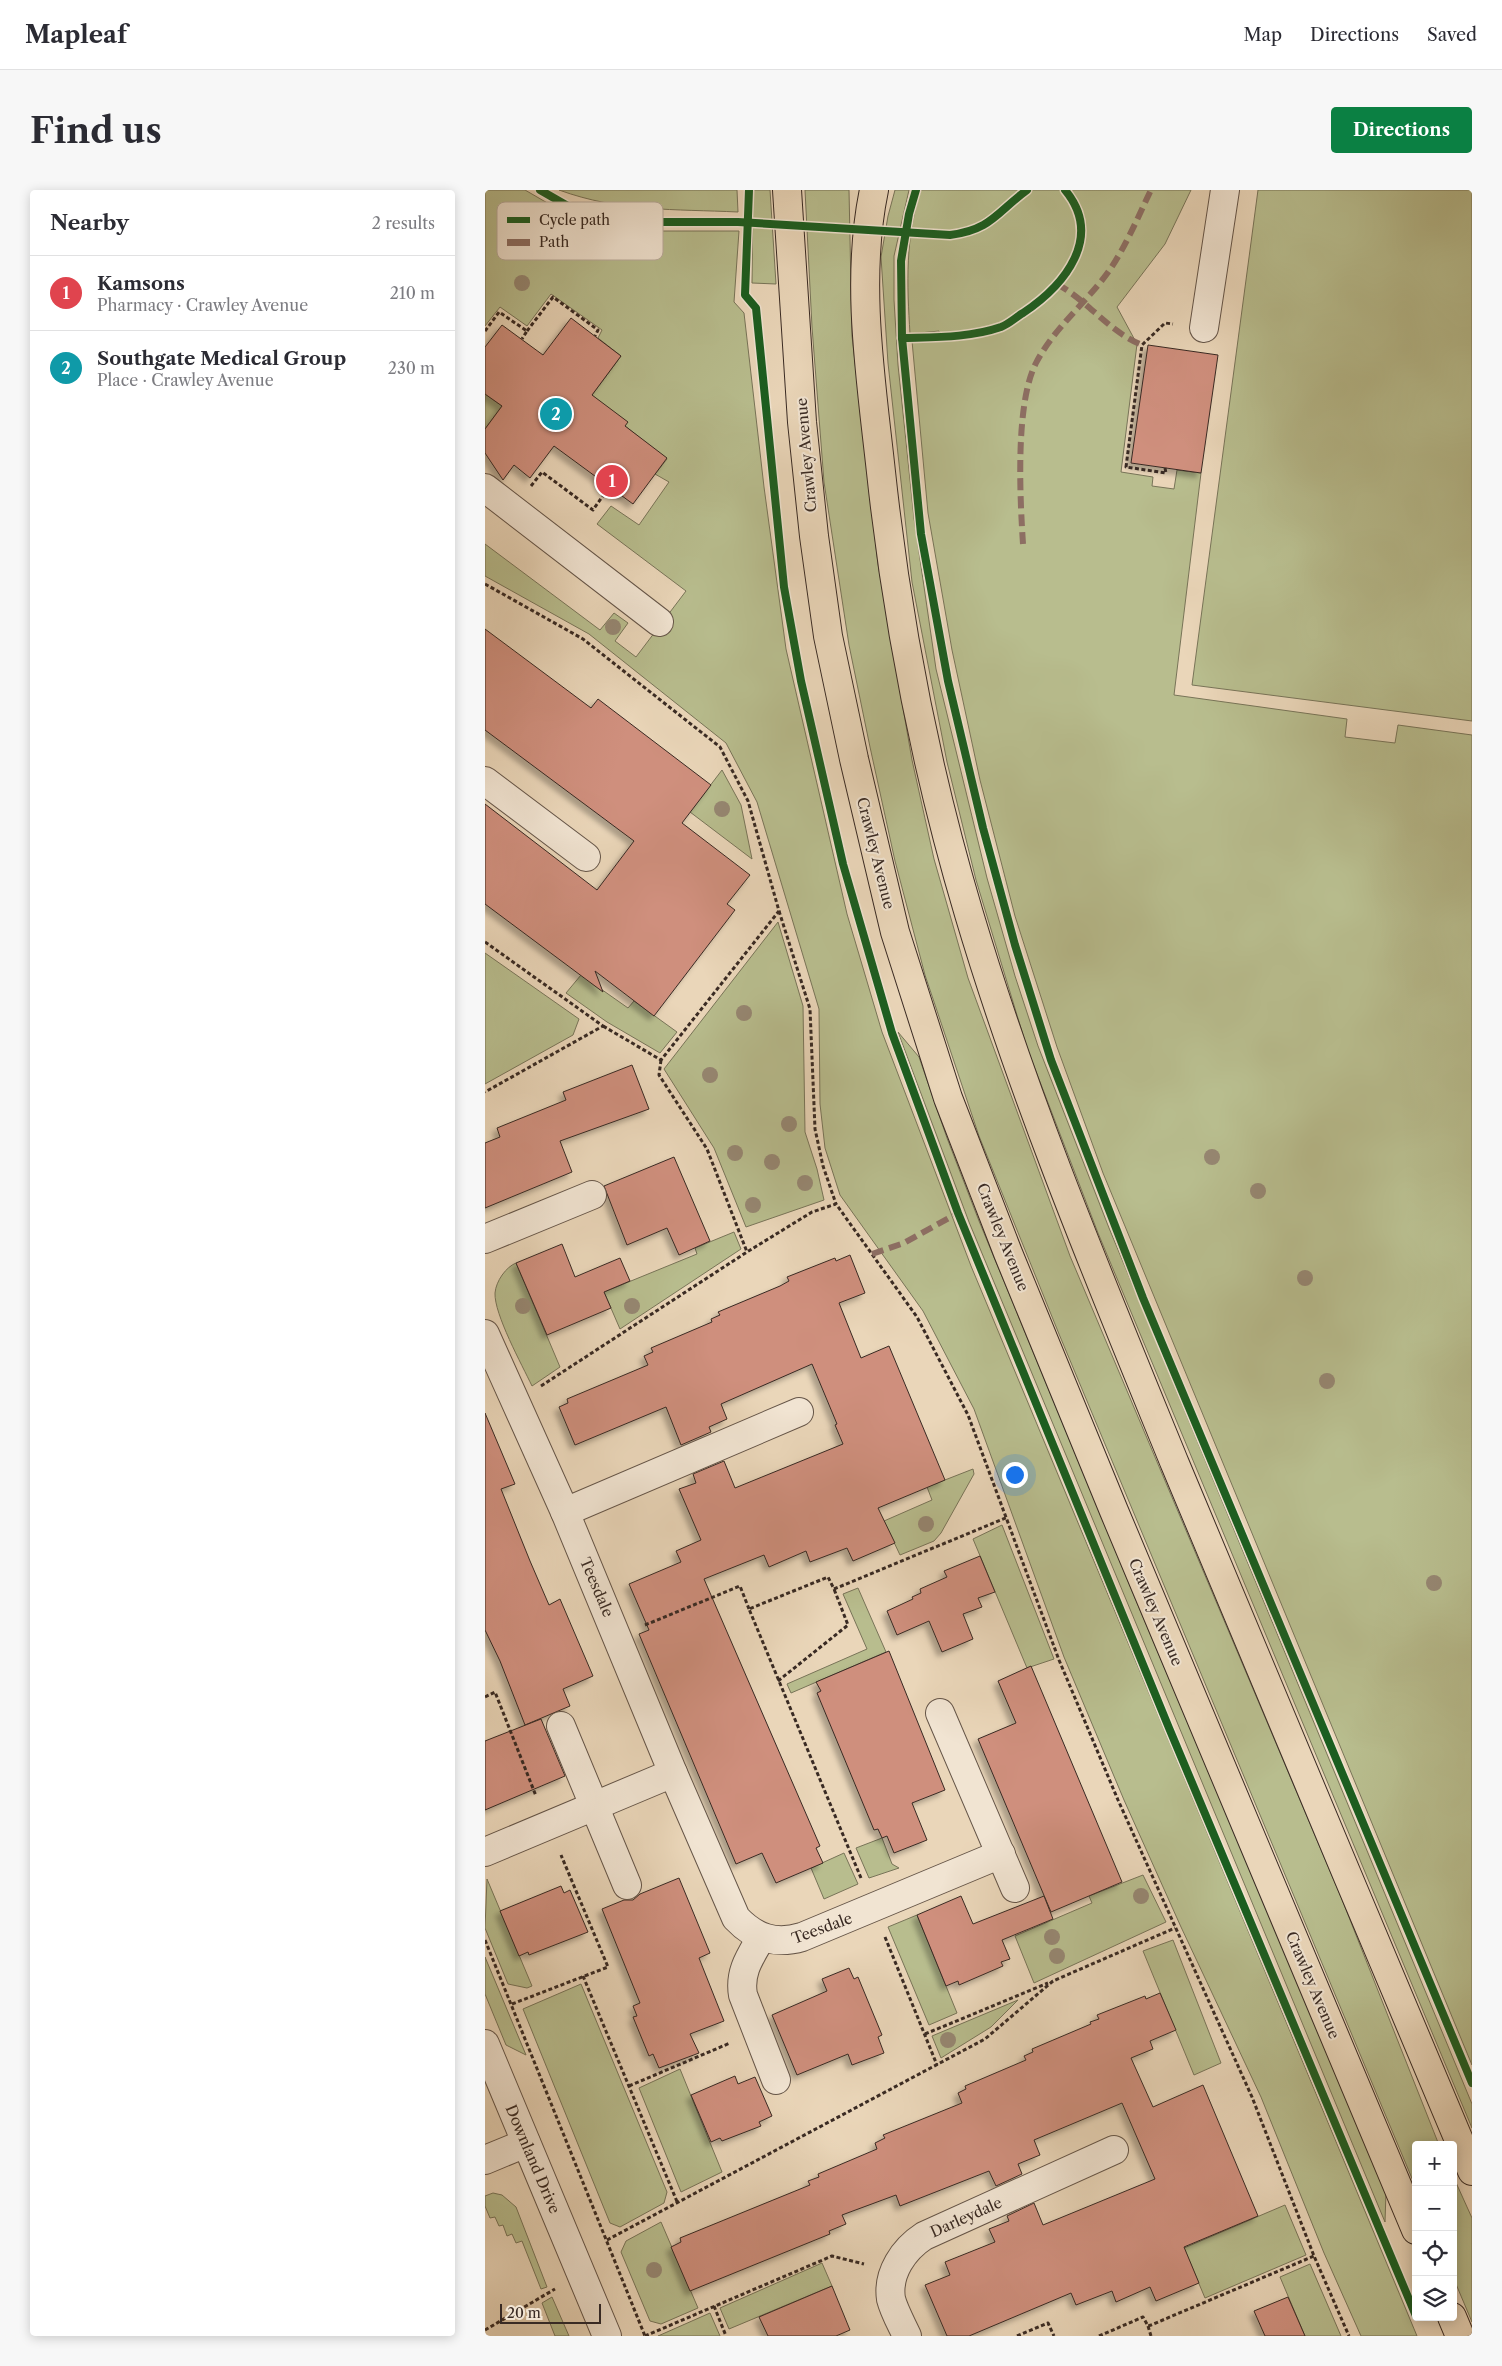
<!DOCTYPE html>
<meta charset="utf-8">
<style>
:root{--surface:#fff;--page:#f7f7f7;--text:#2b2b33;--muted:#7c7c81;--line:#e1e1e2;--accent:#0b8043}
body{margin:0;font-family:"Libre Caslon Text",serif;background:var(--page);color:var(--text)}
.controls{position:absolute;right:15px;bottom:15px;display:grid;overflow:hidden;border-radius:5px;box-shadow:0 2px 12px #0003}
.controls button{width:45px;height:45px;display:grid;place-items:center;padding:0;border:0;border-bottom:1px solid var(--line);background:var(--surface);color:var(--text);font:25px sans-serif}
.scale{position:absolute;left:15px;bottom:12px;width:101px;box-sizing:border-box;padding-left:5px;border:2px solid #392a23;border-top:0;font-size:14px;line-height:18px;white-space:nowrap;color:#392a23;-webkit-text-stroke:4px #f1e4d2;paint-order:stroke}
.you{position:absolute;left:529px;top:1284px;width:18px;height:18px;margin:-12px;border:4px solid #fff;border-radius:50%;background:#1a73e8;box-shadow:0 0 0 8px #1a73e833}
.badge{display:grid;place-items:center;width:32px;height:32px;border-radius:50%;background:var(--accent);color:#fff;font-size:16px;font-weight:700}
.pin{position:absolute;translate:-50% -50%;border:2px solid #fff;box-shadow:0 1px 5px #0006}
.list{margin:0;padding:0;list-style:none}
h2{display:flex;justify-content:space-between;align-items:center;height:65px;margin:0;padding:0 20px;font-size:21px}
h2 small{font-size:16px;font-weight:400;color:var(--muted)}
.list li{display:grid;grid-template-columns:32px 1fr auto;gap:15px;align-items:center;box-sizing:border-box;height:75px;padding:0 20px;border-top:1px solid var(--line)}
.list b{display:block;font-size:19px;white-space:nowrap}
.list p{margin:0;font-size:16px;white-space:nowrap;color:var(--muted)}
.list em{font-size:16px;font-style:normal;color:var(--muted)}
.icon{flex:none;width:28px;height:28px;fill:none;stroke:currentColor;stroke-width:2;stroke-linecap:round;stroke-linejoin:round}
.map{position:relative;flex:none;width:987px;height:2146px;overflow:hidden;border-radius:5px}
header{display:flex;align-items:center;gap:30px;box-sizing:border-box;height:70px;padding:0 25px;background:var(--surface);border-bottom:1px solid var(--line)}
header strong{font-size:24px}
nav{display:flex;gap:28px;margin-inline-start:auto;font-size:18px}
.intro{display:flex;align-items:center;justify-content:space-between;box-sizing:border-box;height:120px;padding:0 30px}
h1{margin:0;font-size:35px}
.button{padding:12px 22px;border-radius:5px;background:var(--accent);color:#fff;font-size:18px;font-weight:700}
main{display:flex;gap:30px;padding:0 30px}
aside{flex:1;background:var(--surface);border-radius:5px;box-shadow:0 2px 12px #0003}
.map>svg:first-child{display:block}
.green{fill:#b8bd8e;stroke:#787458}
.building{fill:#cf8f7d;stroke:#392a23;filter:url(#shadow)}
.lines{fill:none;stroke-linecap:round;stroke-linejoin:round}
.minor-casing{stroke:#655548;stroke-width:30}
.major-casing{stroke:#392a23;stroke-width:30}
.path{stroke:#392a23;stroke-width:3;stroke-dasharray:4 2.5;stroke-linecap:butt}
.minor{stroke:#f1e4d2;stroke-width:28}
.major{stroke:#ead6b9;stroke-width:28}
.quiet{stroke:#8d6e63;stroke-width:6;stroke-dasharray:12 6;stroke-linecap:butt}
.cycleway-casing{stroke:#f1e4d2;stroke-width:11}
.cycleway{stroke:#1b5e20;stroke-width:8}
.tree{fill:#968772}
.labels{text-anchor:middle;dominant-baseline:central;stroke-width:4;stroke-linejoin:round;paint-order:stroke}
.street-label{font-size:15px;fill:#392a23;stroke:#f1e4d2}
.key{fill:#f1e4d2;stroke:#baac9e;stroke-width:1}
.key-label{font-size:14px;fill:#392a23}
</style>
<header>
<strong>Mapleaf</strong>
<nav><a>Map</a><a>Directions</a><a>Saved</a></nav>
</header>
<div class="intro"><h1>Find us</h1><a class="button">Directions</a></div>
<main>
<aside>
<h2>Nearby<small>2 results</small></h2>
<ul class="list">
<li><span class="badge" style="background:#e0444e">1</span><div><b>Kamsons</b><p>Pharmacy · Crawley Avenue</p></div><em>210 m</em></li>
<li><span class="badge" style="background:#0f9aa8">2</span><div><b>Southgate Medical Group</b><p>Place · Crawley Avenue</p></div><em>230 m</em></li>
</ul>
</aside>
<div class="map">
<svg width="987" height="2146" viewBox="0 0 987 2146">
<defs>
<filter id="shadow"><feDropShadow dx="-4.5" dy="4.5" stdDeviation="2.5" flood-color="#0004"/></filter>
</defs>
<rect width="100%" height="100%" fill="#ead6b9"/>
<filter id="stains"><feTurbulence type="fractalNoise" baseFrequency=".004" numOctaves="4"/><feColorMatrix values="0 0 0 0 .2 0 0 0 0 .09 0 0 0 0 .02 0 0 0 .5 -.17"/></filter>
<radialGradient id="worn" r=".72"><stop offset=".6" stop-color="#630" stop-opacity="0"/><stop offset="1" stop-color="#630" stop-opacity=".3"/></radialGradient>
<g class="green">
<path d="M0 0H40L71 18 127 37 155 41H254L249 112 259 123 279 297 301 459 362 724 397 842 486 1076 932 2146H876L839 2063 776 1907 696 1737 639 1610 579 1467 489 1219 438 1121 355 1005 340 958 335 914 334 819 272 612 241 553 104 444 0 386V354L115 440 129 423 143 433 130 451 151 467 201 401 112 334 126 316 154 335 184 292 170 284 182 269 140 236 107 205 136 166 113 148 117 140 66 104 42 136 15 117 0 136Z"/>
<path d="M74 0H252L253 22C190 19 134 22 74 0Z"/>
<path d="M268 0H285L291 94 267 93Z"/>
<path d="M320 0H364L367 146 393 374 427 570 449 669 483 788 585 1066 856 1707 954 1955H931V1998L574 1144 494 946 440 785 410 671 385 557 364 455 339 292 327 137Z"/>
<path d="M410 0H424L409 66V110L413 175 429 328 451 479 502 688 530 786 553 856 624 1038 987 1914V1938L613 1043 542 858 491 690 462 572 427 392 403 173 396 67 403 26Z"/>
<path d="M436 0H706L680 54 632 117 652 154 636 282 668 287 667 296 689 299 692 280 716 283 689 505 862 529 860 547 910 553 913 535 987 545V1875L618 983 572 857 530 726 495 590 467 460 443 323 427 151 454 150V141L425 144C422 94 420 47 436 0Z"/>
<path d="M773 0H987V531L707 495Z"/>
<path d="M0 204 17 216 0 239Z"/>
<path d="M237 580 256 615 267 669 205 622Z"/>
<path d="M293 732 318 816 320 942 332 979 339 1010 261 1037 229 958 179 879Z"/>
<path d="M0 763 94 829 88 845 0 894Z"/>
<path d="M96 785 143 818 149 811 192 842 175 863 122 832 81 803Z"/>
<path d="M413 842 434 867 462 948 494 1031 650 1408 901 2002 900 2032 484 1032Z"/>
<path d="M249 1042 256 1059 135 1139 119 1102 212 1064 210 1058Z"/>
<path d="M31 1073 75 1177 47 1196C37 1175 9 1124 10 1103 11 1091 21 1077 31 1073Z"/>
<path d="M488 1279 489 1284 456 1343 449 1351 415 1365 399 1331 447 1310 442 1297Z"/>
<path d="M517 1335 569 1469 542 1478 488 1349Z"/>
<path d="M373 1398 401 1462 306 1503 302 1494 382 1459 358 1404Z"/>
<path d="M397 1648 407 1674 414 1678 384 1688 371 1658Z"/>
<path d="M359 1663 373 1694 339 1709 326 1678Z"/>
<path d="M658 1685 681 1732 549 1793 530 1746 607 1713 604 1706Z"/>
<path d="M2 1689 47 1796 42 1798 23 1794 0 1738Z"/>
<path d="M432 1725 472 1823 444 1835 403 1737Z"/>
<path d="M688 1750 736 1873 709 1885 658 1761Z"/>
<path d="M0 1767 41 1865 21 1855 0 1804Z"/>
<path d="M96 1794 182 2002 179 2013 135 2037 125 2033 38 1819Z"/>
<path d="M533 1810 506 1837 456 1868 447 1846Z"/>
<path d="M195 1879 237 1982 196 2002 154 1898Z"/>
<path d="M968 1986 987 2028V2132L968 2087Z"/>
<path d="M8 2003 17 2005 31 2017 62 2097 56 2099 37 2051 31 2053 27 2044 22 2046 18 2035 14 2036 10 2027 5 2028 0 2016V2006Z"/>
<path d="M800 2015 821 2065 720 2108 699 2058Z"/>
<path d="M176 2032 213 2118 176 2134 165 2131 136 2062 141 2051Z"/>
<path d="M337 2073 347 2096 244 2139 235 2118Z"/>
<path d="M825 2074 856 2146H820L795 2087Z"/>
<path d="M67 2107 84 2146H70L57 2113Z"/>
<path d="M225 2123 235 2146H173Z"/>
</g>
<g class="building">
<path d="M86 128 136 166 107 205 143 232 140 236 182 268 148 314 69 256 45 288 29 275 18 290 0 263V239L17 216 0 204V157L17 135 58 165Z"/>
<path d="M663 155 733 165 716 283 646 273Z"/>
<path d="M0 439 106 518 113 509 226 595 197 633 265 685 242 714 250 720 169 826 110 781 118 802 0 714V614L112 700 149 651 0 540Z"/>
<path d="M147 875 164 919 75 951 87 982 0 1018V953L15 947 12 938 81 910 78 902Z"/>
<path d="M189 967 225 1051 194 1065 182 1038 142 1055 119 996Z"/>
<path d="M77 1054 90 1087 135 1068 145 1091 119 1102 126 1118 62 1145 31 1073Z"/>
<path d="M365 1065 380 1103 354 1113 376 1168 404 1156 460 1290 393 1318 410 1353 368 1371 362 1358 325 1372 321 1361 284 1377 279 1365 219 1389 335 1656 331 1658 338 1673 291 1693 277 1663 251 1674 154 1444 164 1440 144 1394 196 1372 191 1361 216 1350 194 1299 211 1293 208 1284 239 1271 250 1298 358 1254 350 1235 352 1234 327 1174 236 1214 242 1229 224 1237 226 1242 196 1255 181 1217 90 1255 74 1217 83 1213 82 1209 163 1175 159 1166 168 1162 166 1158 227 1132 226 1129 235 1125 233 1122 295 1096 304 1091 302 1087 350 1068 351 1071Z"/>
<path d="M0 1223 30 1294 16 1299 45 1371 64 1415 75 1409 108 1486 78 1499 85 1516 40 1535 15 1471 0 1440Z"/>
<path d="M495 1366 510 1402 493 1408 497 1417 478 1424 488 1449 457 1462 444 1431 412 1445 402 1421 428 1409 427 1407 436 1403 435 1399 462 1387 459 1381Z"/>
<path d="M404 1461 460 1600 427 1613 442 1650 409 1663 402 1646 397 1648 393 1639 389 1640 332 1503 336 1501 331 1492Z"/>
<path d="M546 1476 637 1692 566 1722 493 1549 531 1533 513 1491Z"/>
<path d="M56 1529 80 1586 0 1620V1551Z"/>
<path d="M194 1688 225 1763 214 1768 239 1831 205 1844 214 1863 174 1878 168 1864 164 1866 148 1827 152 1826 148 1816 155 1813 117 1719 139 1710H148L155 1704Z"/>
<path d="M76 1696 79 1703 85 1700 103 1742 44 1765 43 1762 34 1766 15 1721Z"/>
<path d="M476 1706 488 1734 559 1706 568 1729 517 1750 525 1769 516 1772 518 1776 474 1795 473 1791 461 1796 432 1725Z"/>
<path d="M364 1778 369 1789 373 1787 397 1845 393 1847 399 1863 367 1875 363 1864 312 1885 287 1825 342 1801 337 1789Z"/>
<path d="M675 1803 691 1840 665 1851 668 1859 646 1868 668 1917 718 1895 773 2026 699 2057 714 2093 671 2111 665 2097 631 2112 627 2101 591 2115 586 2103 484 2146H462L440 2095 465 2085 460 2072 510 2052 504 2039 524 2031 522 2026 549 2013 558 2035 670 1989 637 1913 549 1950 555 1965 533 1974 537 1984 511 1996 504 1981 415 2016 411 2005 357 2025 361 2034 344 2041 345 2044 205 2101 186 2057 196 2052 195 2048 325 1995 323 1991 334 1987 333 1984 392 1959 390 1953 400 1948 398 1945 477 1913 473 1903 481 1899 480 1896 541 1870 539 1866 548 1862 547 1859 606 1834 605 1832 614 1829 612 1825 660 1806 661 1809Z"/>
<path d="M250 1886 253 1894 270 1887 287 1926 274 1932 276 1936 237 1951 235 1948 226 1952 206 1905Z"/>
<path d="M347 2096 365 2140 351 2146H283L274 2127Z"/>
<path d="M803 2107 820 2146H780L769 2121Z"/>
</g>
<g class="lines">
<g class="minor-casing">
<g id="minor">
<path d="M719 138 740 0"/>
<path d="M0 298 174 432"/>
<path d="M0 591 101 667"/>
<path d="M0 1049 107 1005"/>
<path d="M0 1144 80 1322 188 1583 0 1662"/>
<path d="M80 1322 314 1222"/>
<path d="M455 1523 530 1698"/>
<path d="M76 1536 142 1695"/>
<path d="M188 1583 251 1728C270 1748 290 1755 317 1747L516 1664"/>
<path d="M276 1748C265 1767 254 1782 258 1805L291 1890"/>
<path d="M0 1854 122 2146"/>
<path d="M0 1970 41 1953"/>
<path d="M422 2146C417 2135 409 2121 406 2109 402 2083 419 2059 439 2046L629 1960"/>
</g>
</g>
<g class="major-casing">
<g id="major">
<path d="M302 0 317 232 329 346 343 446 369 569 410 742 463 908 523 1063 629 1321 931 2040"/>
<path d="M389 0C370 91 386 190 396 282 412 431 441 580 484 724 540 912 616 1093 690 1274 788 1511 888 1745 987 1981"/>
<path d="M967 2127 975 2146"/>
</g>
</g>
<g class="path">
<path d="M0 141 14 122 42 141 37 149"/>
<path d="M42 141 68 107 113 140 110 146"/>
<path d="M680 278 681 283 641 277 657 155 680 133 688 134"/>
<path d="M46 296 57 282 108 320 124 297"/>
<path d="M0 394 98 449 235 557 263 611 294 721 176 870 118 836"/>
<path d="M294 721 325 819 330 939 338 976 351 1014"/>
<path d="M0 752 118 836 0 902"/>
<path d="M176 870 174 885 222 959 262 1062"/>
<path d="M56 1196 262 1062 327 1022 351 1014 432 1127 483 1225 574 1470 633 1610 767 1907 829 2066 864 2146"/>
<path d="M160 1435 255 1396 264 1419"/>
<path d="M293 1491 363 1435 349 1399"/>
<path d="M0 1507 10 1502 51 1606"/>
<path d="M376 1688 264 1419 343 1387 349 1399 523 1327"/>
<path d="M400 1747 452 1875"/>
<path d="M0 1750 160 2146"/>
<path d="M98 1786 193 2014"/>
<path d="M27 1814 123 1777 76 1665"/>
<path d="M440 1844 563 1793"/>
<path d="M144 1896 245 1853"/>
<path d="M122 2050 500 1849 568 1791 690 1738"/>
<path d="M229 2116 241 2146"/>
<path d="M663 2136 666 2146"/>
<path d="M0 2140 70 2099"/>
<path d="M160 2146 347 2066 379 2074"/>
<path d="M532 2146 563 2133 569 2146"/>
<path d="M614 2146 658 2127 663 2136 666 2135 829 2066"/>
</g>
<use href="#minor" class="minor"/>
<use href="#major" class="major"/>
<g class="quiet">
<path d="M572 94C603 111 623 141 657 155"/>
<path d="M538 354C535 308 530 214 551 173 569 138 601 113 624 81 641 56 653 27 666 0"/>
<path d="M387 1064 419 1053 473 1023"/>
</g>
<g class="cycleway-casing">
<g id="cycleway">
<path d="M55 0 95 23 132 32H253L465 45C506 40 512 22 542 0"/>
<path d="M264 0 260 105 271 118 299 397 316 491 358 674 407 843 473 1023 684 1538 931 2126"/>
<path d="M431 0 424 24 416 71 417 148 436 344 463 491 498 638 530 755 566 870 658 1108 987 1893"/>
<path d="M417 148C450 147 484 148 516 137 524 134 531 127 538 123 580 95 619 47 580 0"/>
</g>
</g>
<use href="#cycleway" class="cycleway"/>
</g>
<g class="tree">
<circle cx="37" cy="93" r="8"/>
<circle cx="128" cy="437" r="8"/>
<circle cx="237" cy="619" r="8"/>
<circle cx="259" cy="823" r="8"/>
<circle cx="225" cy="885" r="8"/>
<circle cx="304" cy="934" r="8"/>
<circle cx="250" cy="963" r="8"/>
<circle cx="727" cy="967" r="8"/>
<circle cx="287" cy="972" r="8"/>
<circle cx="320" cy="993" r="8"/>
<circle cx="773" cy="1001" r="8"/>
<circle cx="268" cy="1015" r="8"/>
<circle cx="820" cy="1088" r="8"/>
<circle cx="38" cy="1116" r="8"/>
<circle cx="147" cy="1116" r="8"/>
<circle cx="842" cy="1191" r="8"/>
<circle cx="441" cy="1334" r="8"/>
<circle cx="949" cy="1393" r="8"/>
<circle cx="656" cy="1706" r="8"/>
<circle cx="567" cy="1747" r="8"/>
<circle cx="572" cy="1766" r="8"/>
<circle cx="463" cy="1850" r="8"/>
<circle cx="169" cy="2080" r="8"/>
</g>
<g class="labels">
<g class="street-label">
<text transform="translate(321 265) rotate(-95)">Crawley Avenue</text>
<text transform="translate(391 663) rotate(76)">Crawley Avenue</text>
<text transform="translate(518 1047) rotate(68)">Crawley Avenue</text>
<text transform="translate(112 1397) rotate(67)">Teesdale</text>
<text transform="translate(671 1422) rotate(67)">Crawley Avenue</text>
<text transform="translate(337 1738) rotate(-20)">Teesdale</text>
<text transform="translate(828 1795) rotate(67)">Crawley Avenue</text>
<text transform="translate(48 1969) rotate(67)">Downland Drive</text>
<text transform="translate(481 2027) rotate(-24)">Darleydale</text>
</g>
</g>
<rect x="12" y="12" width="166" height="58" rx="8" class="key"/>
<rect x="22" y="27" width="23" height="6" fill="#1b5e20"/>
<rect x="22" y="49" width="23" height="7" fill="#8d6e63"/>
<g class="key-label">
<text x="54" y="35">Cycle path</text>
<text x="54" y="57">Path</text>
</g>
<rect width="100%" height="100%" filter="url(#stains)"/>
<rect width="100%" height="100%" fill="url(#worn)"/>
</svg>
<div class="controls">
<button>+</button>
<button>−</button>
<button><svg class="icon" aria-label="locate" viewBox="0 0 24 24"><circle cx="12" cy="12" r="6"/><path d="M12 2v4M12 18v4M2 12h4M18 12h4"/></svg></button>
<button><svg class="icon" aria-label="layers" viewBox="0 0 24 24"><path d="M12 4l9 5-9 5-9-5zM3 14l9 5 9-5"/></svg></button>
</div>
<div class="scale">20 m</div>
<div class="you"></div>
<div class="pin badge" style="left:127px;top:291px;background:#e0444e">1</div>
<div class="pin badge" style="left:71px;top:224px;background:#0f9aa8">2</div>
</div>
</main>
